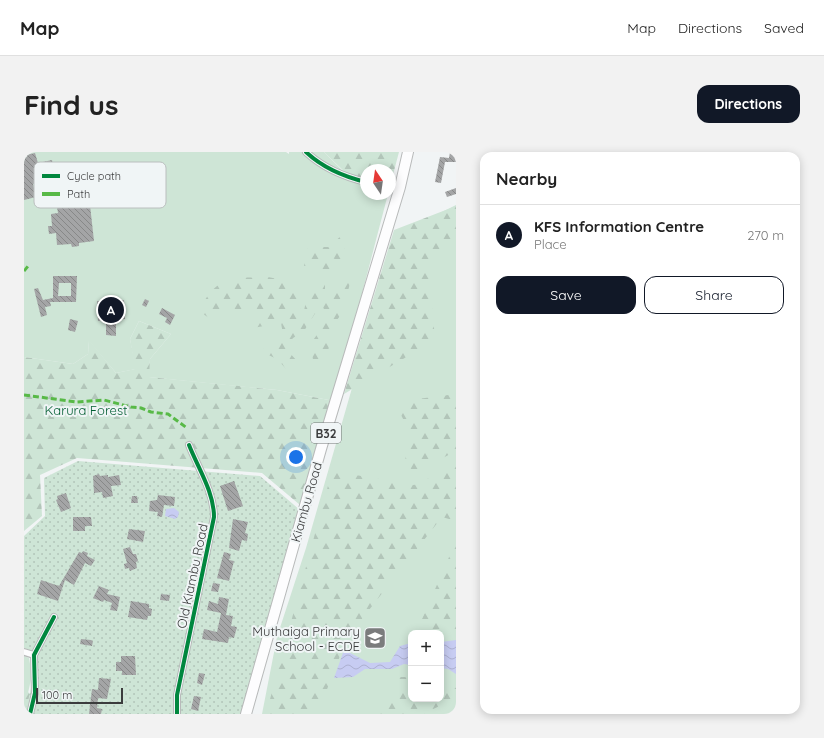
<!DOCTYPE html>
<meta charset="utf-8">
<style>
:root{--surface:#fff;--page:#f2f2f2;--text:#222;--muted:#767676;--line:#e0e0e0;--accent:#111827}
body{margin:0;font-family:Quicksand,sans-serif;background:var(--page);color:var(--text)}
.controls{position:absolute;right:12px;bottom:12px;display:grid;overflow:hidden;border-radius:8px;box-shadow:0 2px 10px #0003}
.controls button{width:36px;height:36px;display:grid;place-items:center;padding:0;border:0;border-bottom:1px solid var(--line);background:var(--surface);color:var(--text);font:20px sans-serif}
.compass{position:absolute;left:336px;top:12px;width:36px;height:36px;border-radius:50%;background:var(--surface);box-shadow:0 2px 10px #0003;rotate:347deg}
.scale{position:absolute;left:12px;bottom:10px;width:87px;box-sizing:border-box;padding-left:4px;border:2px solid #3b3c3d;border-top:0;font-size:11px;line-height:14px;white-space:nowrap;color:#3b3c3d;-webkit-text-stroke:3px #f0f5f6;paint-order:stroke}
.you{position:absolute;left:272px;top:305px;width:14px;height:14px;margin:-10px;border:3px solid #fff;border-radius:50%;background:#1a73e8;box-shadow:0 0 0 6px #1a73e833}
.badge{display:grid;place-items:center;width:26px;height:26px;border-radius:50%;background:var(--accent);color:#fff;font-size:13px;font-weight:700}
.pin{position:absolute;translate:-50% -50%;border:2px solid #fff;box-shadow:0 1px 4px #0006}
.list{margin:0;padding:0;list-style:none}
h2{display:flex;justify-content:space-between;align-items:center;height:52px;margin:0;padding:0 16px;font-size:17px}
h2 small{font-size:13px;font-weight:400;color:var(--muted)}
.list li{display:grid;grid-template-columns:26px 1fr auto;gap:12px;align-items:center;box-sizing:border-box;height:60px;padding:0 16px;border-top:1px solid var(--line)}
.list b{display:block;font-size:15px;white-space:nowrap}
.list p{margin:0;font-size:13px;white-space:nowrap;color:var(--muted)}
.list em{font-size:13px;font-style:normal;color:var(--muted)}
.actions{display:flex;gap:8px;padding:12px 16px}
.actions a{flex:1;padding:9px 0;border:1px solid var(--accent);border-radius:12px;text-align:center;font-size:14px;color:var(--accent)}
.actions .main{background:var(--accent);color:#fff}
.map{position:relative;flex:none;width:432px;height:562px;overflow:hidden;border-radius:12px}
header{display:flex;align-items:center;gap:24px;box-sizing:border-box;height:56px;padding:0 20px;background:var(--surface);border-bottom:1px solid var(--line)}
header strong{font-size:19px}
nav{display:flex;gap:22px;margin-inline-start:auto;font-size:14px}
.intro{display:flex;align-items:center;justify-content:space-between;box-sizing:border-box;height:96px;padding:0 24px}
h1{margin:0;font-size:28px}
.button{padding:10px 18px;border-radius:12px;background:var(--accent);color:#fff;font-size:14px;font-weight:700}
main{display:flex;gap:24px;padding:0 24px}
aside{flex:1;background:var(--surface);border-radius:12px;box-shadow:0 2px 10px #0003}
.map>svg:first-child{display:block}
.grass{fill:#cee5d6;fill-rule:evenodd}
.forest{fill:url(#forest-firs)}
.garden{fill:url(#garden-dots)}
.water{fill:url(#water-waves)}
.building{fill:url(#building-back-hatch);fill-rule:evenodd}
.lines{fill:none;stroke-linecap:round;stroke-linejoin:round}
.street-casing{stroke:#b8baba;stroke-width:8}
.highway-casing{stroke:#b8baba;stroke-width:12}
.street{stroke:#fdfdfe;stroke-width:5.5}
.highway{stroke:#fdfdfe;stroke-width:10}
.quiet{stroke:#58b947;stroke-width:3;stroke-dasharray:6 3;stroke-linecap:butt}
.cycleway-casing{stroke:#f0f5f6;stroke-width:6}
.cycleway{stroke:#00873e;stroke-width:4}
.labels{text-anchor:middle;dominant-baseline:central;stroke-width:4;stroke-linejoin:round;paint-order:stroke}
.shield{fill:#f0f5f6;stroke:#717474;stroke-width:1}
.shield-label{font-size:12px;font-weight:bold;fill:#3b3c3d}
.park-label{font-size:13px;fill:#005d31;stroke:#f0f5f6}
.street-label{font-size:13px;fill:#3b3c3d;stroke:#f0f5f6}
.poi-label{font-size:13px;fill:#3b3c3d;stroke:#f0f5f6;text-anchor:end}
.key{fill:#f0f5f6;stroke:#babebe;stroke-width:1}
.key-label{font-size:11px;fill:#3b3c3d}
</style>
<header>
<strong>Map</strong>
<nav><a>Map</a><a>Directions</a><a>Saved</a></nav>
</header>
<div class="intro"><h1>Find us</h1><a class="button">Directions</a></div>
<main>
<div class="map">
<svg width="432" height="562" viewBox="0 0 432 562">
<defs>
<pattern id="forest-firs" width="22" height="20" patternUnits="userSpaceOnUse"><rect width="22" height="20" fill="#cee5d6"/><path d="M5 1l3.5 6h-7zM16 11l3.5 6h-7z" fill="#b2c5b9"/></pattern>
<pattern id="garden-dots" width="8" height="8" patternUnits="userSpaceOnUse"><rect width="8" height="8" fill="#cee5d6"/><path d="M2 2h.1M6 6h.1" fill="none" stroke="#b2c5b9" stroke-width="1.8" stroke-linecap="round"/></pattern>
<pattern id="water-waves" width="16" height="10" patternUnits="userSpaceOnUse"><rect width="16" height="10" fill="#c7ccf2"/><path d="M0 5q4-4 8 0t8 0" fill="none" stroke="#acb0d0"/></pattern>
<pattern id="building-back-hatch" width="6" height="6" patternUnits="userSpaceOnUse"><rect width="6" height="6" fill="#a4a5a6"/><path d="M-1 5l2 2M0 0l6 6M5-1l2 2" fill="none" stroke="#878888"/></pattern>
</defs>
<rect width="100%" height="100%" fill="#f1f4f5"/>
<g class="grass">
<path d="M0 0H262L265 2V0H300L325 25 342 29V42H364L310 249 253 238 124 225 126 207 147 182 115 169 106 187 112 217 92 221 65 189 64 202 49 212 0 205Z"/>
<path d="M432 53V562H238L253 485 282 396 372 83ZM387 481H417V547H387Z"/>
<path d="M0 504 5 506 8 523 0 559Z"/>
</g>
<g class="forest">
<path d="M300 0H375L366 34V18H342V29L326 25Z"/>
<path d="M432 54V89L405 115 411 188 320 242 370 78Z"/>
<path d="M336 73 319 94 323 101 317 109 308 106 309 118H297L298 110 280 114 284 95 296 87 298 95H305L319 82Z"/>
<path d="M244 125 268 130C274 140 274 153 279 164L284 139 301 130V142L305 147 312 135 327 127 324 139 312 151 316 164 305 178V195L301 209 289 207 285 194 297 177 303 162 297 152 280 179 269 186 264 193V199L273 209 265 220 253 207 238 200 244 189 253 194 259 182 257 171 229 176 233 157 225 149 217 150 219 162 206 154 185 166 175 159C192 123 209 126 244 125Z"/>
<path d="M115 169 147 182 126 207 125 225 253 238 310 249 282 358 238 321 53 306 16 323 18 364 0 379V205L49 212 64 202 65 188 92 221 111 217 106 187Z"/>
<path d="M432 242V299L392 320 381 313 384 276 370 250Z"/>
<path d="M432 314V369L418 365 323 486 300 545 284 562H242L308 319 390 333Z"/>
<path d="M432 389V481H392Z"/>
<path d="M374 525H387V547H417V527L432 536V546L399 562H356L372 542Z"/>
<path d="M4 540 18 556V562H0V544Z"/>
</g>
<path class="garden" d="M54 309 236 324 276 358 217 562H1L10 523 7 507 0 502V384L21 364 20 326Z"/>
<g class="water">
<path d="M150 356 155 360 154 365 151 367 141 364 142 357Z"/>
<path d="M432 488V522L424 517 417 516V490Z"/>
<path d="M387 491V513L380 512 368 517H341L329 525 310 526 320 498 346 511 366 510 376 494Z"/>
</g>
<g class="building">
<path d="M426 0H432V10H421L417 31 411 30 416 5 425 6Z"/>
<path d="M11 1 14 11 28 8 30 17 17 20 19 30 9 32 12 45 0 48V6L3 5 2 3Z"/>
<path d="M53 23 57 24 58 35H64L70 89 55 91V94L48 95 47 92 33 93 32 81 25 82 24 74H28L27 62 34 61 32 49H40L39 37H44L43 24Z"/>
<path d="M432 36V42L423 45 421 40Z"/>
<path d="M29 124H53L52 150H26L27 154 21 155 23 163 17 165 10 137 14 136 19 148 29 146ZM35 131H47V144H34Z"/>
<path d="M82 144H91V149L100 148 101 167 92 168V184L82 183V168L74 169 73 149H82Z"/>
<path d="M121 147 125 149 122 155 118 153Z"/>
<path d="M138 156 151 163 146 173 141 170 143 166 135 162Z"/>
<path d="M46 167 54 169 51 180 44 178Z"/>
<path d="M75 322 76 324 84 323V325L95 323 97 333 87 334 89 344 79 346 78 340 70 341 69 324Z"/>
<path d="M210 329 219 354 204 359 196 334Z"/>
<path d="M42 341 47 356 37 360 32 348 34 347 33 344Z"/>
<path d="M134 343 151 345 150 354 140 353 138 365 133 364 134 360 125 359 126 349 133 348Z"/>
<path d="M108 344H113L114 351H107Z"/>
<path d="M49 365H67L68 374H61V379H49Z"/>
<path d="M209 367 224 370 221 381 224 382 223 389 218 388 215 399 205 396Z"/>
<path d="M105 377 121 379 119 390 103 387Z"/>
<path d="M106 395 109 402H112L114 409 112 410 113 416 106 419 105 416 101 417 100 412 103 411 99 397Z"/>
<path d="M59 399 64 401 63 404 71 408 67 414 61 411 50 433 41 428 34 449 13 442 17 428 35 434 55 400 58 401Z"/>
<path d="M200 400 207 402 205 408 210 409 205 429 193 426Z"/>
<path d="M189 431 196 432 194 440 187 439Z"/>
<path d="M75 434 85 438 83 442 96 445 93 459 86 458 88 451 80 448 79 450 69 446Z"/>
<path d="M137 442 146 443 145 449 136 448Z"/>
<path d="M195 445 205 447 202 463 209 464 207 474 213 475 210 486 205 485 204 491 178 487 180 477 193 480 197 461 183 458 185 449 194 452Z"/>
<path d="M107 449 125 452V456L128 457 127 464H124L123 468 104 465Z"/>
<path d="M57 487 67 488 69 489 68 494 56 492Z"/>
<path d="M97 504H111L112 523H98V519H92V510H97Z"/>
<path d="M175 521 181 522 178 533 173 531Z"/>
<path d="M75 526 87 527 83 547 74 546 73 556 78 557 77 562H65L68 537 74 538Z"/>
<path d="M170 544 177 545 174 559 167 557Z"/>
</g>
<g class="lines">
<g class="street-casing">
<g id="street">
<path d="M282 0C298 15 321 25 342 30"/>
<path d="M366 33 376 35"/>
<path d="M0 500 10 503"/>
<path d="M6 562 11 541 10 503 30 465"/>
<path d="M153 562V543L190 365C190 340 174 316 165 293"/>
</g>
</g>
<g class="highway-casing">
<path id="highway" d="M222 562 297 297 376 35 384 0"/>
</g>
<use href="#street" class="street"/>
<use href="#highway" class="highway"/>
<g class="quiet">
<path d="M0 119 5 113"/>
<path d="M0 243 53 250 80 248 107 255 117 256 127 260 144 262 163 276"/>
</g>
<g class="cycleway-casing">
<g id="cycleway">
<path d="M282 0C298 15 321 25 342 30"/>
<path d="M6 562 11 541 10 503 30 465"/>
<path d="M153 562V543L190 365C190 340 174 316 165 293"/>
</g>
</g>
<use href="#cycleway" class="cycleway"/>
</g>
<defs>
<g id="school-square" transform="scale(1.15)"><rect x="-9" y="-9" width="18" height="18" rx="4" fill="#7b7c7d" stroke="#f0f5f6"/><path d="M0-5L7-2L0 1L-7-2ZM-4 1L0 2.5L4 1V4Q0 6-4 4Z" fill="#fff"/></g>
</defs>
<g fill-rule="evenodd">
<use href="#school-square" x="351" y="486"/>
</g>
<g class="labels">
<rect class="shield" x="287" y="271" width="30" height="20" rx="3"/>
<g class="shield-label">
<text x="302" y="281">B32</text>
</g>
<g class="park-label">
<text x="62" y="258">Karura Forest</text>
</g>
<g class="street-label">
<text transform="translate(282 350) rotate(-74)">Kiambu Road</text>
<text transform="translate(168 424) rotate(-78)">Old Kiambu Road</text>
</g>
<g class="poi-label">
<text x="336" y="479">Muthaiga Primary<tspan x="336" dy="15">School - ECDE</tspan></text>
</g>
</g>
<rect x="10" y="10" width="132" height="46" rx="6" class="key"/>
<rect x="18" y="22" width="18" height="4" fill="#00873e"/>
<rect x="18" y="40" width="18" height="4" fill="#58b947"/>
<g class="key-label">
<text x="43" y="28">Cycle path</text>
<text x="43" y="46">Path</text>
</g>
</svg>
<div class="controls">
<button>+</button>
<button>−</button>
</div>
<svg class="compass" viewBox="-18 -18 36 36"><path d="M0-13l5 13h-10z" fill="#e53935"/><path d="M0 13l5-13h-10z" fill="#767676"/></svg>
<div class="scale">100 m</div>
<div class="you"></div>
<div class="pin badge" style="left:87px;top:158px">A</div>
</div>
<aside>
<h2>Nearby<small></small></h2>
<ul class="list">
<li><span class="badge">A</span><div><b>KFS Information Centre</b><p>Place</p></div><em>270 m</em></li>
</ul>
<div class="actions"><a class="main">Save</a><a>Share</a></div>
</aside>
</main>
